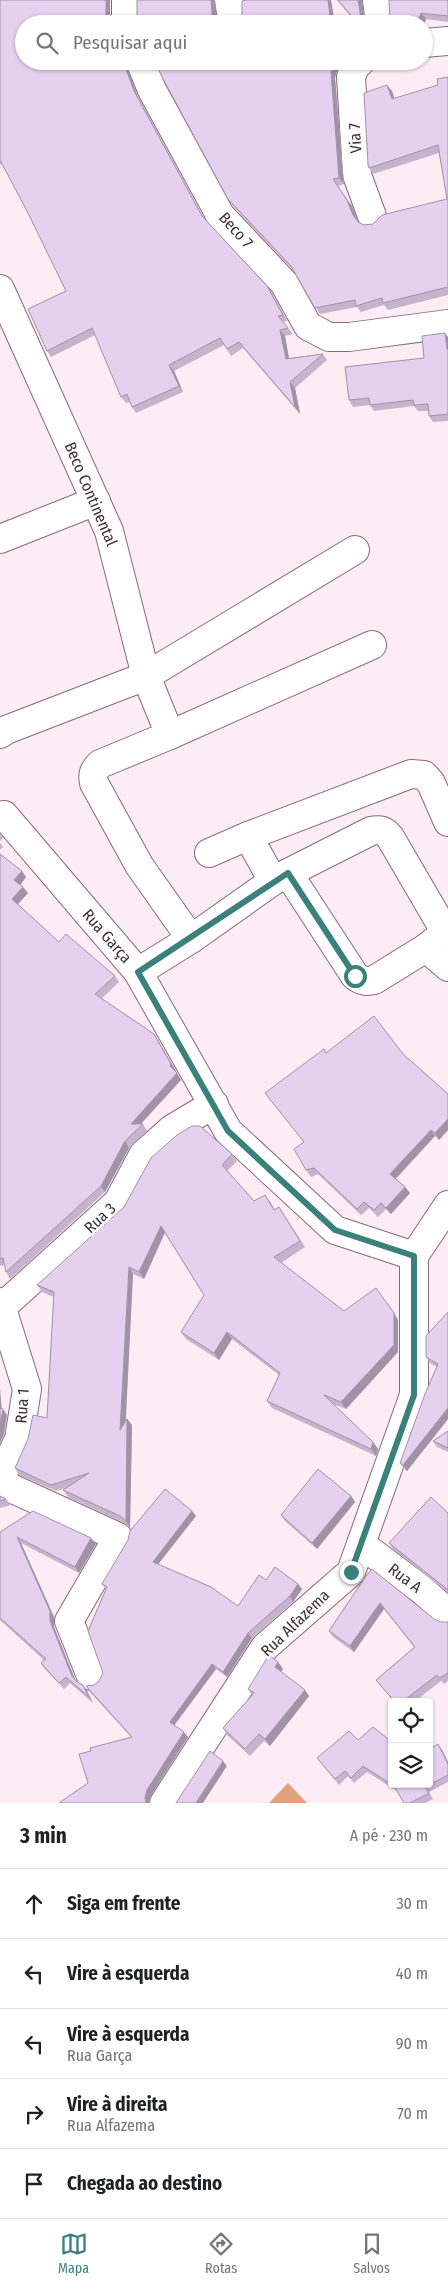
<!DOCTYPE html>
<html lang="pt">
<meta charset="utf-8">
<style>
:root{--surface:#fff;--page:#f2f2f2;--text:#202124;--muted:#757577;--line:#e0e0e0;--accent:#3a817c}
body{margin:0;font-family:"Fira Sans Condensed",sans-serif;background:var(--page);color:var(--text)}
.controls{position:absolute;right:15px;bottom:15px;display:grid;overflow:hidden;border-radius:5px;box-shadow:0 1px 4px #0004}
.controls button{width:45px;height:45px;display:grid;place-items:center;padding:0;border:0;border-bottom:1px solid var(--line);background:var(--surface);color:var(--text);font:25px sans-serif}
.stop{position:absolute;width:15px;height:15px;margin:-11px;border:4px solid #3a817c;border-radius:50%;background:#fff}
.stop.end{background:#3a817c;border-color:#fff;box-shadow:0 1px 5px #0008}
.list{margin:0;padding:0;list-style:none}
h2{display:flex;justify-content:space-between;align-items:center;height:65px;margin:0;padding:0 20px;font-size:21px}
h2 small{font-size:16px;font-weight:400;color:var(--muted)}
.list li{display:grid;grid-template-columns:32px 1fr auto;gap:15px;align-items:center;box-sizing:border-box;height:70px;padding:0 20px;border-top:1px solid var(--line)}
.list b{display:block;font-size:19px;white-space:nowrap}
.list p{margin:0;font-size:16px;white-space:nowrap;color:var(--muted)}
.list em{font-size:16px;font-style:normal;color:var(--muted)}
.icon{flex:none;width:28px;height:28px;fill:none;stroke:currentColor;stroke-width:2;stroke-linecap:round;stroke-linejoin:round}
.map{position:relative;flex:none;width:448px;height:1803px;overflow:hidden}
.search{position:absolute;background:var(--surface);box-shadow:0 1px 4px #0004;left:15px;right:15px;top:15px;height:55px;display:flex;align-items:center;gap:12px;box-sizing:border-box;padding:0 18px;border-radius:28px;color:var(--muted);font-size:19px}
.sheet{height:415px;background:var(--surface)}
nav{display:flex;justify-content:space-around;align-items:center;box-sizing:border-box;height:70px;border-top:1px solid var(--line);background:var(--surface);font-size:14px;color:var(--muted)}
nav a{display:grid;justify-items:center;gap:2px}
nav .on{color:var(--accent)}
.map>svg:first-child{display:block}
.forest{fill:#e0a27b}
.lines{fill:none;stroke-linecap:round;stroke-linejoin:round}
.minor-casing{stroke:#8a6878;stroke-width:30}
.minor{stroke:#fff;stroke-width:28}
.wall{fill:#c6b3ce}
.shaded-wall{fill:#a192a7}
.building{fill:#e6d0ef;stroke:#a192a7}
.route{stroke:#3a817c;stroke-width:6}
.labels{text-anchor:middle;dominant-baseline:central;stroke-width:5;stroke-linejoin:round;paint-order:stroke}
.street-label{font-size:16px;fill:#3e2f36;stroke:#fefefe}
</style>
<div class="map">
<svg width="448" height="1803" viewBox="0 0 448 1803">
<rect width="100%" height="100%" fill="#fcecf3"/>
<path class="forest" d="M288 1783 307 1803H269Z"/>
<g class="lines">
<g class="minor-casing">
<g id="minor">
<path d="M126 0V24"/>
<path d="M229 0 232 19"/>
<path d="M377 0 380 24"/>
<path d="M424 43 448 41"/>
<path d="M140 61 152 90 220 215 284 283 308 326 329 337H349L448 324"/>
<path d="M361 61 355 67 351 77 357 175 372 216"/>
<path d="M0 289 109 531 146 676 170 735"/>
<path d="M0 539 96 501"/>
<path d="M372 645 170 735 100 764C94 770 92 774 94 783L139 865 191 939 273 881 288 873 355 976C362 981 366 982 374 980L426 948 448 930"/>
<path d="M0 734 6 730 146 676 355 550"/>
<path d="M4 815 138 972 228 1131 335 1230 414 1256"/>
<path d="M248 836 273 881"/>
<path d="M209 853 248 836 411 774 424 775 431 783 448 822"/>
<path d="M288 873 371 831C380 829 384 830 390 837L446 933"/>
<path d="M426 948 448 967"/>
<path d="M138 972 191 939"/>
<path d="M0 1302 27 1389 19 1439 0 1479"/>
<path d="M0 1309 118 1202 143 1155 172 1129 214 1104"/>
<path d="M0 1483 118 1537 69 1621 91 1676"/>
<path d="M361 1544 422 1590 448 1613"/>
<path d="M164 1803 265 1647 351 1572 414 1395V1256L448 1205"/>
</g>
</g>
<use href="#minor" class="minor"/>
</g>
<g class="wall">
<path d="M0 0H110V24H24L138 97 204 219 271 292 287 321 283 322 293 334 285 336 289 358 323 354 327 360 295 388 300 414 243 348 231 356 224 345 174 371 183 392 136 413 132 407 130 402 126 403 121 397 95 335 51 357 47 351 66 291 27 211 2 164 0 165Z"/>
<path d="M337 0H362L365 24H357Z"/>
<path d="M448 0V22L426 19 424 24H391L390 23Z"/>
<path d="M338 67 335 78 344 184 338 186 352 206 357 221 364 225 373 224 447 199 439 153 373 174 369 168 392 91 394 99 438 85 448 77V295L388 310 384 305 361 312 357 307 320 314 293 270 233 206 228 199Z"/>
<path d="M445 333 448 337V421L433 422 429 416 428 411H418L414 406 374 411 370 405 353 407 349 400 424 358Z"/>
<path d="M0 834 3 838 0 841Z"/>
<path d="M0 843 3 847 0 850Z"/>
<path d="M0 854 26 877 20 885 28 893 18 904 59 942 115 976 119 982 101 999 154 1034 176 1071 175 1072 181 1080 141 1124H143L147 1131 129 1148 105 1192 10 1279 6 1272 5 1265 0 1266Z"/>
<path d="M326 1053 403 1054 448 1094V1130L439 1140 435 1136 396 1179 405 1187 410 1193 391 1214 386 1209 378 1217 369 1208 361 1215 318 1174 311 1177 306 1170 304 1142 265 1093Z"/>
<path d="M232 1154 237 1161 227 1171 254 1201H270L275 1210 279 1207 305 1247 281 1263 344 1311 398 1320V1352L346 1409 333 1404 373 1442 378 1449 376 1456 272 1408 267 1401 279 1375 232 1339 219 1360 186 1339 181 1332 204 1295 165 1233 144 1279 133 1274 125 1421 127 1419 132 1425 130 1528 124 1523 68 1497 63 1490 66 1488 56 1491 19 1475 15 1468 47 1418 54 1297 42 1292 37 1285Z"/>
<path d="M448 1312V1419L407 1471 404 1469 400 1463 437 1367 430 1363 426 1357Z"/>
<path d="M448 1431V1452L437 1447 433 1441Z"/>
<path d="M0 1496 6 1499 11 1505 0 1508Z"/>
<path d="M351 1496 355 1502 317 1549 285 1521 281 1515Z"/>
<path d="M448 1513V1593L393 1549 389 1543Z"/>
<path d="M196 1516 158 1564 238 1606 266 1580 298 1584 302 1589 293 1602 252 1638 227 1677 216 1669 174 1725 188 1737 151 1795 149 1803 88 1783 91 1751 131 1737 89 1691 86 1686 94 1685 99 1681 103 1673 106 1589 102 1584Z"/>
<path d="M0 1532 96 1544 79 1573 21 1543 54 1617V1627L76 1681 83 1685 87 1691 93 1703 70 1683 64 1689 45 1669 41 1663 44 1660 0 1620Z"/>
<path d="M366 1576 434 1619 441 1622H448V1681L444 1684 441 1681 414 1702H394L376 1680 414 1647 384 1609 354 1652 333 1637 329 1631Z"/>
<path d="M283 1669 281 1672 309 1696 270 1746 264 1741 250 1756 227 1735 223 1728 252 1695 248 1689Z"/>
<path d="M349 1731 392 1784 442 1750 448 1762V1782L429 1792 433 1799 425 1803H404L397 1791 367 1772 354 1783 348 1776 339 1785 317 1758Z"/>
</g>
<g class="shaded-wall">
<path d="M106 0H110V24H108L106 18Z"/>
<path d="M211 0H215L217 21 218 24H216L212 15Z"/>
<path d="M328 0H331L335 24H331Z"/>
<path d="M358 0H362L365 24H362Z"/>
<path d="M421 13 426 19 424 24H420L418 21Z"/>
<path d="M123 61H125L138 97 206 223 202 216 134 91Z"/>
<path d="M334 61H337L338 67 335 78 344 184 339 178 331 72Z"/>
<path d="M387 85 392 91 397 106 392 99Z"/>
<path d="M347 200 352 206 358 222 353 215Z"/>
<path d="M267 286 271 292 287 321 283 315Z"/>
<path d="M280 330 285 336 290 365 286 359Z"/>
<path d="M445 333 448 337V350L447 349Z"/>
<path d="M169 365 174 371 183 392 179 386Z"/>
<path d="M290 382 295 388 300 414 295 407Z"/>
<path d="M22 871 26 877 19 887 14 880Z"/>
<path d="M23 887 28 893 16 906 12 899Z"/>
<path d="M154 1034 176 1071 175 1072 170 1066Z"/>
<path d="M177 1073 181 1080 135 1130 131 1124Z"/>
<path d="M448 1119V1130L439 1140 435 1133Z"/>
<path d="M431 1130 435 1136 394 1180 390 1174Z"/>
<path d="M125 1141 129 1148 105 1192 101 1186Z"/>
<path d="M405 1187 410 1193 391 1214 386 1208Z"/>
<path d="M161 1226 165 1232 144 1279 139 1272Z"/>
<path d="M129 1267 133 1274 125 1437 120 1430Z"/>
<path d="M394 1313 398 1320V1352L346 1409 341 1402Z"/>
<path d="M227 1332 232 1339 219 1360 214 1353Z"/>
<path d="M0 1389 2 1411 3 1409 7 1415 4 1434 0 1443Z"/>
<path d="M448 1408V1419L407 1471 403 1465Z"/>
<path d="M127 1419 132 1425 130 1528 126 1521Z"/>
<path d="M373 1442 378 1449 376 1456 371 1449Z"/>
<path d="M351 1496 355 1502 317 1549 312 1543Z"/>
<path d="M192 1511 196 1516 156 1567 153 1562Z"/>
<path d="M17 1537 21 1543 54 1617V1627L76 1682 72 1676Z"/>
<path d="M91 1538 96 1544 79 1573 75 1567Z"/>
<path d="M298 1584 302 1589 293 1602 290 1596Z"/>
<path d="M380 1603 384 1609 354 1652 350 1646Z"/>
<path d="M248 1633 252 1638 227 1677 223 1672Z"/>
<path d="M278 1662 283 1669 279 1674 275 1667Z"/>
<path d="M212 1664 216 1669 173 1727 170 1722Z"/>
<path d="M83 1685 87 1691 93 1703 89 1697Z"/>
<path d="M305 1690 309 1696 270 1746 265 1739Z"/>
<path d="M184 1732 188 1737 151 1795 149 1803H146L145 1798 147 1790Z"/>
<path d="M438 1744 442 1750 448 1762V1764Z"/>
<path d="M223 1761 227 1766 203 1803H196Z"/>
</g>
<g class="building">
<path d="M0 0H106V18L108 24H24V61H123L134 91 202 216 267 286 283 315 278 316 288 328 280 330 286 359 323 354 290 382 295 407 239 342 227 349 220 338 169 365 179 386 132 407 127 394 121 397 92 328 47 351 28 309 66 291 27 211 0 160Z"/>
<path d="M137 0H211L212 15 216 23 217 24H135L137 18Z"/>
<path d="M247 0H328L331 24H238L242 19V1Z"/>
<path d="M338 0H358L362 24H358Z"/>
<path d="M389 0H448V16L421 13 418 21 414 23H390Z"/>
<path d="M155 61H334L331 72 339 178 333 179 347 200 353 215 358 222 364 225 373 224 382 215 447 199 438 145 369 168 368 165 364 93 387 85 392 99 438 85 437 79 448 77V287L383 303 382 298 356 306 355 300 315 308 291 266 228 199 162 77Z"/>
<path d="M445 333 447 349H448V414L429 416 428 404 414 405 413 400 370 405 369 398 349 400 345 367 424 358 422 336Z"/>
<path d="M0 854 22 871 14 880 23 887 12 899 59 942 66 934 115 976 95 994 154 1034 171 1064 170 1066 177 1073 131 1124H143L125 1141 101 1186 6 1272 3 1258 0 1259Z"/>
<path d="M374 1016 403 1054 448 1094V1119L435 1133 431 1130 390 1174 405 1187 386 1208 381 1203 374 1210 364 1202 357 1209 314 1168 306 1170 294 1149 304 1142 265 1093 324 1049 326 1053Z"/>
<path d="M192 1126H200L232 1154 222 1165 254 1201 265 1195 274 1210 279 1207 300 1241 274 1257 344 1311 376 1288 394 1313V1345L341 1402 324 1395 373 1442 371 1449 267 1401 280 1373 227 1332 214 1353 181 1332 204 1295 161 1226 139 1272 129 1267 120 1430 127 1419 126 1521 120 1516 63 1490 89 1473 51 1485 15 1468 28 1439 33 1415 47 1418 54 1292 37 1285 124 1207 151 1158 177 1135Z"/>
<path d="M448 1312V1408L403 1465 400 1463 425 1394 438 1364 426 1357V1336Z"/>
<path d="M0 1408 3 1409 0 1425Z"/>
<path d="M448 1431V1448L433 1441Z"/>
<path d="M318 1469 351 1496 312 1543 281 1515Z"/>
<path d="M165 1489 192 1511 153 1562 211 1587 238 1606 259 1575 266 1580 275 1567 298 1584 290 1596 248 1633 223 1672 212 1664 170 1722 184 1732 147 1790 145 1798 146 1803H59L88 1783 79 1754 91 1751 90 1748 132 1737 86 1686 94 1685 99 1681 103 1673 88 1631 107 1587 102 1584 128 1540 130 1531Z"/>
<path d="M0 1496 6 1499 0 1501Z"/>
<path d="M431 1497 448 1513V1590L389 1543Z"/>
<path d="M33 1511 91 1538 75 1567 17 1537 50 1611V1621L72 1676 77 1682 83 1685 89 1697 66 1677 59 1683 41 1663 46 1659 0 1618V1532Z"/>
<path d="M372 1569 434 1619 441 1622H448V1673L439 1678 437 1675 402 1702H395L376 1680 415 1647 380 1603 350 1646 329 1631 366 1576Z"/>
<path d="M269 1655 278 1662 275 1667 305 1690 265 1739 259 1734 245 1749 223 1728 254 1693 248 1689Z"/>
<path d="M373 1727 392 1742V1784H429V1750L438 1744 448 1764V1775L425 1787 429 1793 410 1803H404L394 1786 363 1766 351 1778 345 1771 335 1779 317 1758 349 1731 358 1740Z"/>
<path d="M210 1751 223 1761 196 1803H176Z"/>
</g>
<g class="lines">
<path class="route" d="M351 1572 414 1395V1256L335 1230 228 1131 138 972 288 873 355 976"/>
</g>
<g class="labels">
<g class="street-label">
<text transform="translate(355 138) rotate(-94)">Via 7</text>
<text transform="translate(236 230) rotate(48)">Beco 7</text>
<text transform="translate(91 494) rotate(67)">Beco Continental</text>
<text transform="translate(107 936) rotate(49)">Rua Garça</text>
<text transform="translate(100 1218) rotate(-43)">Rua 3</text>
<text transform="translate(22 1406) rotate(-86)">Rua 1</text>
<text transform="translate(405 1578) rotate(37)">Rua A</text>
<text transform="translate(295 1623) rotate(-44)">Rua Alfazema</text>
</g>
</g>
</svg>
<div class="controls">
<button><svg class="icon" aria-label="locate" viewBox="0 0 24 24"><circle cx="12" cy="12" r="6"/><path d="M12 2v4M12 18v4M2 12h4M18 12h4"/></svg></button>
<button><svg class="icon" aria-label="layers" viewBox="0 0 24 24"><path d="M12 4l9 5-9 5-9-5zM3 14l9 5 9-5"/></svg></button>
</div>
<div class="stop" style="left:355px;top:976px"></div>
<div class="stop end" style="left:351px;top:1572px"></div>
<div class="search"><svg class="icon" aria-label="search" viewBox="0 0 24 24"><circle cx="10" cy="10" r="6"/><path d="M15 15l6 6"/></svg>Pesquisar aqui</div>
</div>
<section class="sheet">
<h2>3 min<small>A pé · 230 m</small></h2>
<ul class="list">
<li><svg class="icon" aria-label="ahead" viewBox="0 0 24 24"><path d="M12 20V5M6 11l6-6 6 6"/></svg><div><b>Siga em frente</b></div><em>30 m</em></li>
<li><svg class="icon" aria-label="left" viewBox="0 0 24 24"><path d="M17 20v-9H6M10 6l-5 5 5 5"/></svg><div><b>Vire à esquerda</b></div><em>40 m</em></li>
<li><svg class="icon" aria-label="left" viewBox="0 0 24 24"><path d="M17 20v-9H6M10 6l-5 5 5 5"/></svg><div><b>Vire à esquerda</b><p>Rua Garça</p></div><em>90 m</em></li>
<li><svg class="icon" aria-label="right" viewBox="0 0 24 24"><path d="M7 20v-9h11M14 6l5 5-5 5"/></svg><div><b>Vire à direita</b><p>Rua Alfazema</p></div><em>70 m</em></li>
<li><svg class="icon" aria-label="arrive" viewBox="0 0 24 24"><path d="M6 21V4h12l-3 4 3 4H6"/></svg><div><b>Chegada ao destino</b></div></li>
</ul>
</section>
<nav>
<a class="on"><svg class="icon" aria-label="map" viewBox="0 0 24 24"><path d="M3 6l6-2 6 2 6-2v14l-6 2-6-2-6 2zM9 4v14M15 6v14"/></svg>Mapa</a>
<a><svg class="icon" aria-label="directions" viewBox="0 0 24 24"><path d="M12 3l9 9-9 9-9-9zM9 14v-3h6M13 9l2 2-2 2"/></svg>Rotas</a>
<a><svg class="icon" aria-label="saved" viewBox="0 0 24 24"><path d="M7 4h10v16l-5-4-5 4z"/></svg>Salvos</a>
</nav>
